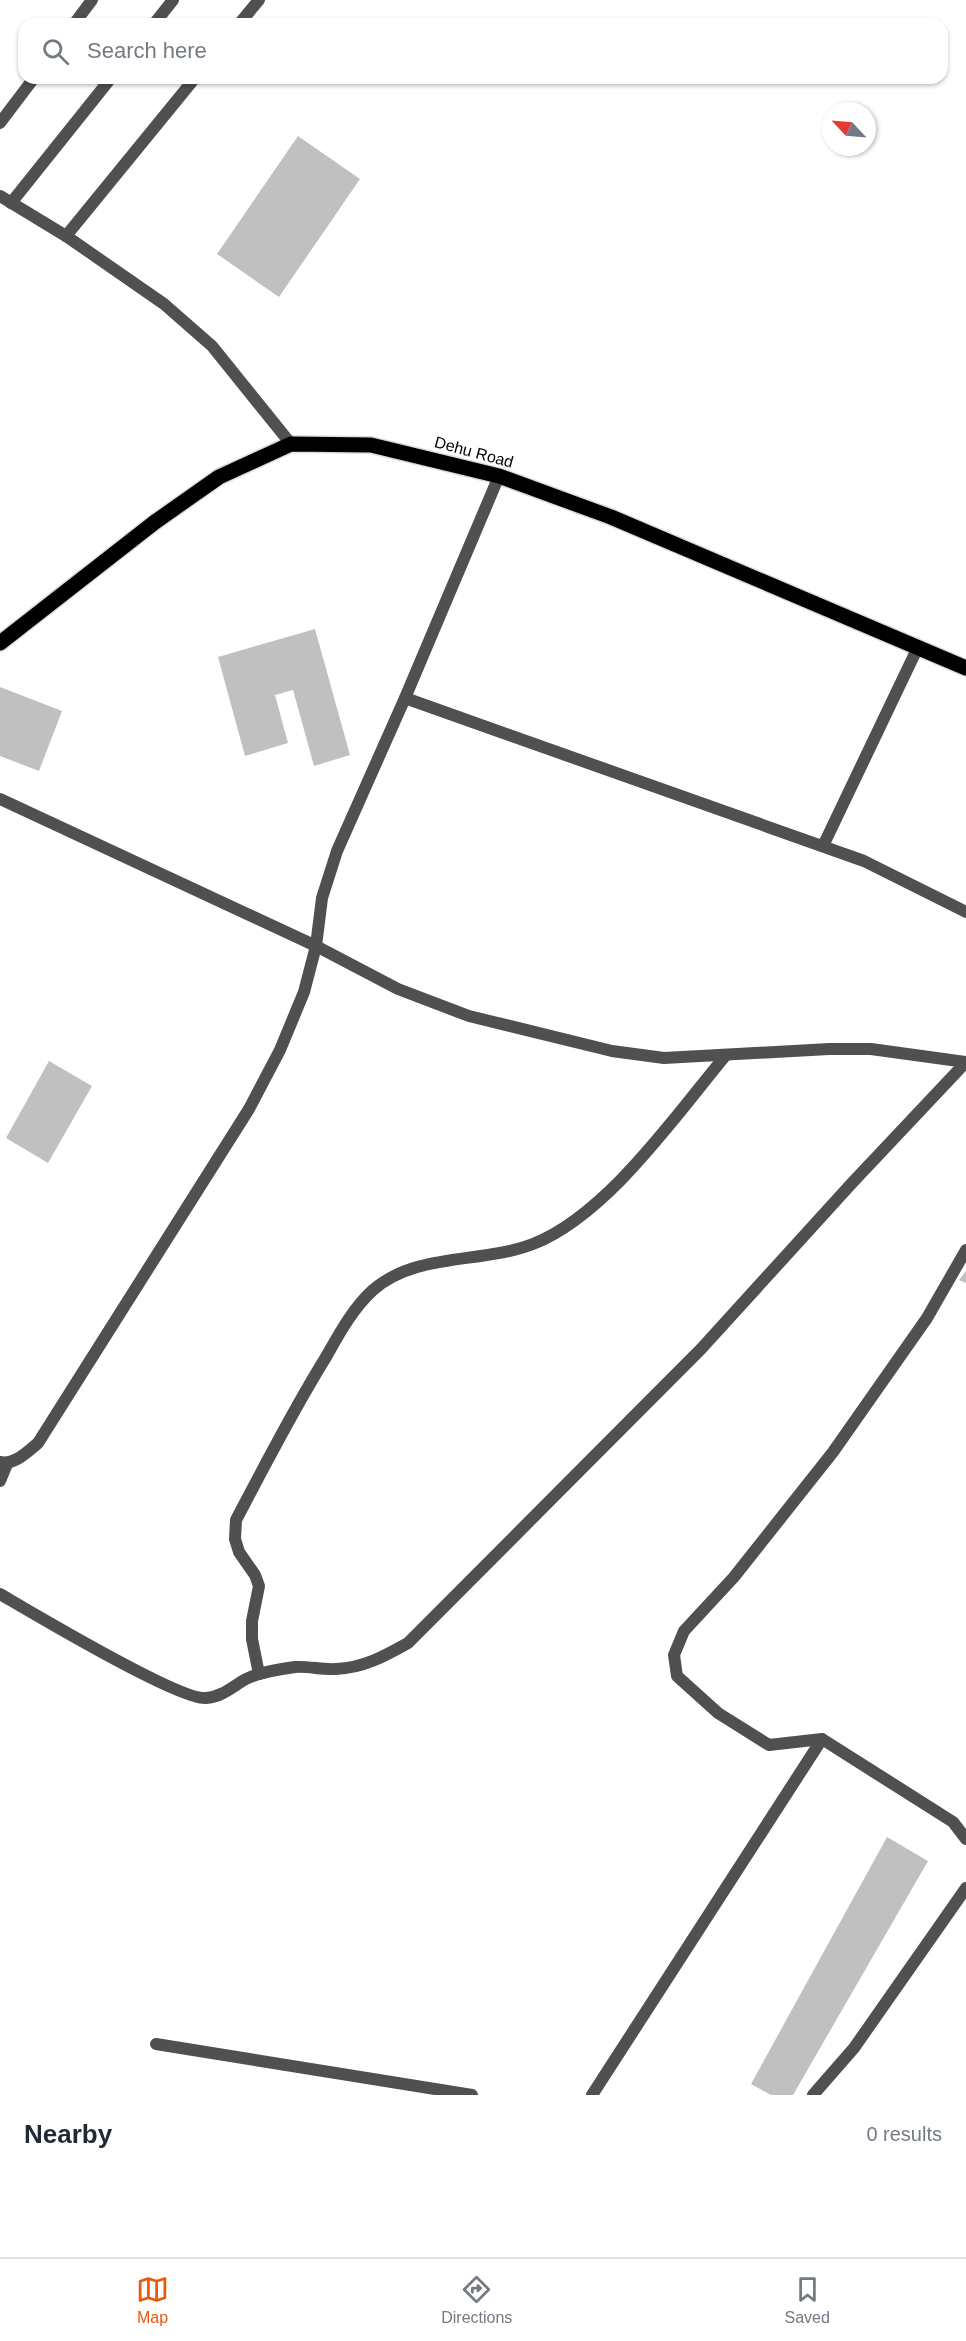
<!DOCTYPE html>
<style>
:root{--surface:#fff;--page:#f2f2f3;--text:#1f2937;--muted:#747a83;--line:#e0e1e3;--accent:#ea580c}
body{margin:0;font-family:Helvetica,sans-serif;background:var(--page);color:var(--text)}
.compass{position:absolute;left:822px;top:102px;width:54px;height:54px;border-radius:50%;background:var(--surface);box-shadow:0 2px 4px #0004;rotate:296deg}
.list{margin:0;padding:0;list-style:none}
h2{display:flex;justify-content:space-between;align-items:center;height:78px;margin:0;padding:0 24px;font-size:26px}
h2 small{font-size:20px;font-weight:400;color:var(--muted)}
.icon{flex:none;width:33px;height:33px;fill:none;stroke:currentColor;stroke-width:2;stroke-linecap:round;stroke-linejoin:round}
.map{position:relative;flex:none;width:966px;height:2095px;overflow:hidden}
.search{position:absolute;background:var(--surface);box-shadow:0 2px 4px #0004;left:18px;right:18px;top:18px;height:66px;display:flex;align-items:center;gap:15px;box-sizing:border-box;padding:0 21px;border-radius:18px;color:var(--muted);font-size:22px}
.sheet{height:162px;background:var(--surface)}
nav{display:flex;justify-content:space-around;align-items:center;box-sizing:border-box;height:84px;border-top:2px solid var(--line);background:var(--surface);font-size:16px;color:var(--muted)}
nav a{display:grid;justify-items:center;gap:3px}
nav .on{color:var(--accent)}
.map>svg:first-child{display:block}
.building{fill:#c0c0c0}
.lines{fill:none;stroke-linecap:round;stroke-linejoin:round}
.primary-casing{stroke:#dbdbdb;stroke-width:18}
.lane{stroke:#505050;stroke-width:12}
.street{stroke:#505050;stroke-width:12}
.primary{stroke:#000;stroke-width:15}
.labels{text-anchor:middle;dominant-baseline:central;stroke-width:5;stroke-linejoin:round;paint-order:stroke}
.street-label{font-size:16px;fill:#000;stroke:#fff}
</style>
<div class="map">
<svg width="966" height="2095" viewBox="0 0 966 2095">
<rect width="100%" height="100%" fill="#fff"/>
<g class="building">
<path d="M298 136 360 179 279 297 217 254Z"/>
<path d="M315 629 350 755 314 766 293 690 275 695 288 743 245 756 218 657Z"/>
<path d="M0 687 62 711 39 771 0 756Z"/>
<path d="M49 1061 92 1086 48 1163 6 1138Z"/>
<path d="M966 1271V1283L959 1280Z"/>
<path d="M887 1837 928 1861 793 2095H771L751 2084Z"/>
</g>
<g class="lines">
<g class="primary-casing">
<path id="primary" d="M0 643 155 522 219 477 291 444 371 445 499 476 611 517 966 668"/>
</g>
<g class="lane">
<path d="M74 24 92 0"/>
<path d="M0 123 34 78"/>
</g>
<g class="street">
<path d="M154 24 173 0"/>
<path d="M239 24 259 0"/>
<path d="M0 196 66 236 164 304 212 346 291 444"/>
<path d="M11 203 111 78"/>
<path d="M66 236 195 78"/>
<path d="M405 698 864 861 966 912"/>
<path d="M0 799 316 946 398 989 469 1016 612 1051 664 1058 829 1049H871L966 1062"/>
<path d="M823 846 918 647"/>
<path d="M966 1250 927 1318 833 1452 734 1577 684 1631 674 1655 677 1676 718 1713 769 1745 822 1739 953 1822 966 1839"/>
<path d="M0 1462C15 1465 27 1452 38 1443L249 1109 280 1050 304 992 316 946 322 898 337 851 405 698 499 476"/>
<path d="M0 1481 7 1464"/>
<path d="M0 1594C31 1612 180 1701 206 1698 222 1697 233 1686 246 1679 260 1672 280 1669 295 1667 309 1666 322 1670 336 1669 363 1668 385 1656 408 1643L701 1349 852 1183 966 1062"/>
<path d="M259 1674 252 1639V1621L259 1586 255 1575 239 1552 235 1539 236 1520C265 1465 293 1410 326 1357 339 1334 353 1308 373 1290 417 1252 481 1264 533 1244 607 1215 676 1115 726 1055"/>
<path d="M156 2044 472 2095"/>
<path d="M592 2095 822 1739"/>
<path d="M813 2095 854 2048 966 1888"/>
</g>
<use href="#primary" class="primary"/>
</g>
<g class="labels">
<g class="street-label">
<text transform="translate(474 452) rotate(15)">Dehu Road</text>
</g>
</g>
</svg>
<svg class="compass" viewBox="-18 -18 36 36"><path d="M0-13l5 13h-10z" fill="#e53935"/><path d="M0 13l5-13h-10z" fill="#747a83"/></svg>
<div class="search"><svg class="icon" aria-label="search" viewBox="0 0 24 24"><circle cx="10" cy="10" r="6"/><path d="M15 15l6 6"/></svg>Search here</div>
</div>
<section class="sheet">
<h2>Nearby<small>0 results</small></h2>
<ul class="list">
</ul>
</section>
<nav>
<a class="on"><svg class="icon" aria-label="map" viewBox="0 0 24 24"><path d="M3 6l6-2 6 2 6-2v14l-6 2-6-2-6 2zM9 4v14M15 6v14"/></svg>Map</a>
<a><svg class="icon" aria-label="directions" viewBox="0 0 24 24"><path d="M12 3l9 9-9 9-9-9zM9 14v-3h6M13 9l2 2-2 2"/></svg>Directions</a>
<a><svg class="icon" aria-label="saved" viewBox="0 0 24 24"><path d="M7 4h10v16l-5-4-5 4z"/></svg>Saved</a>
</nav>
